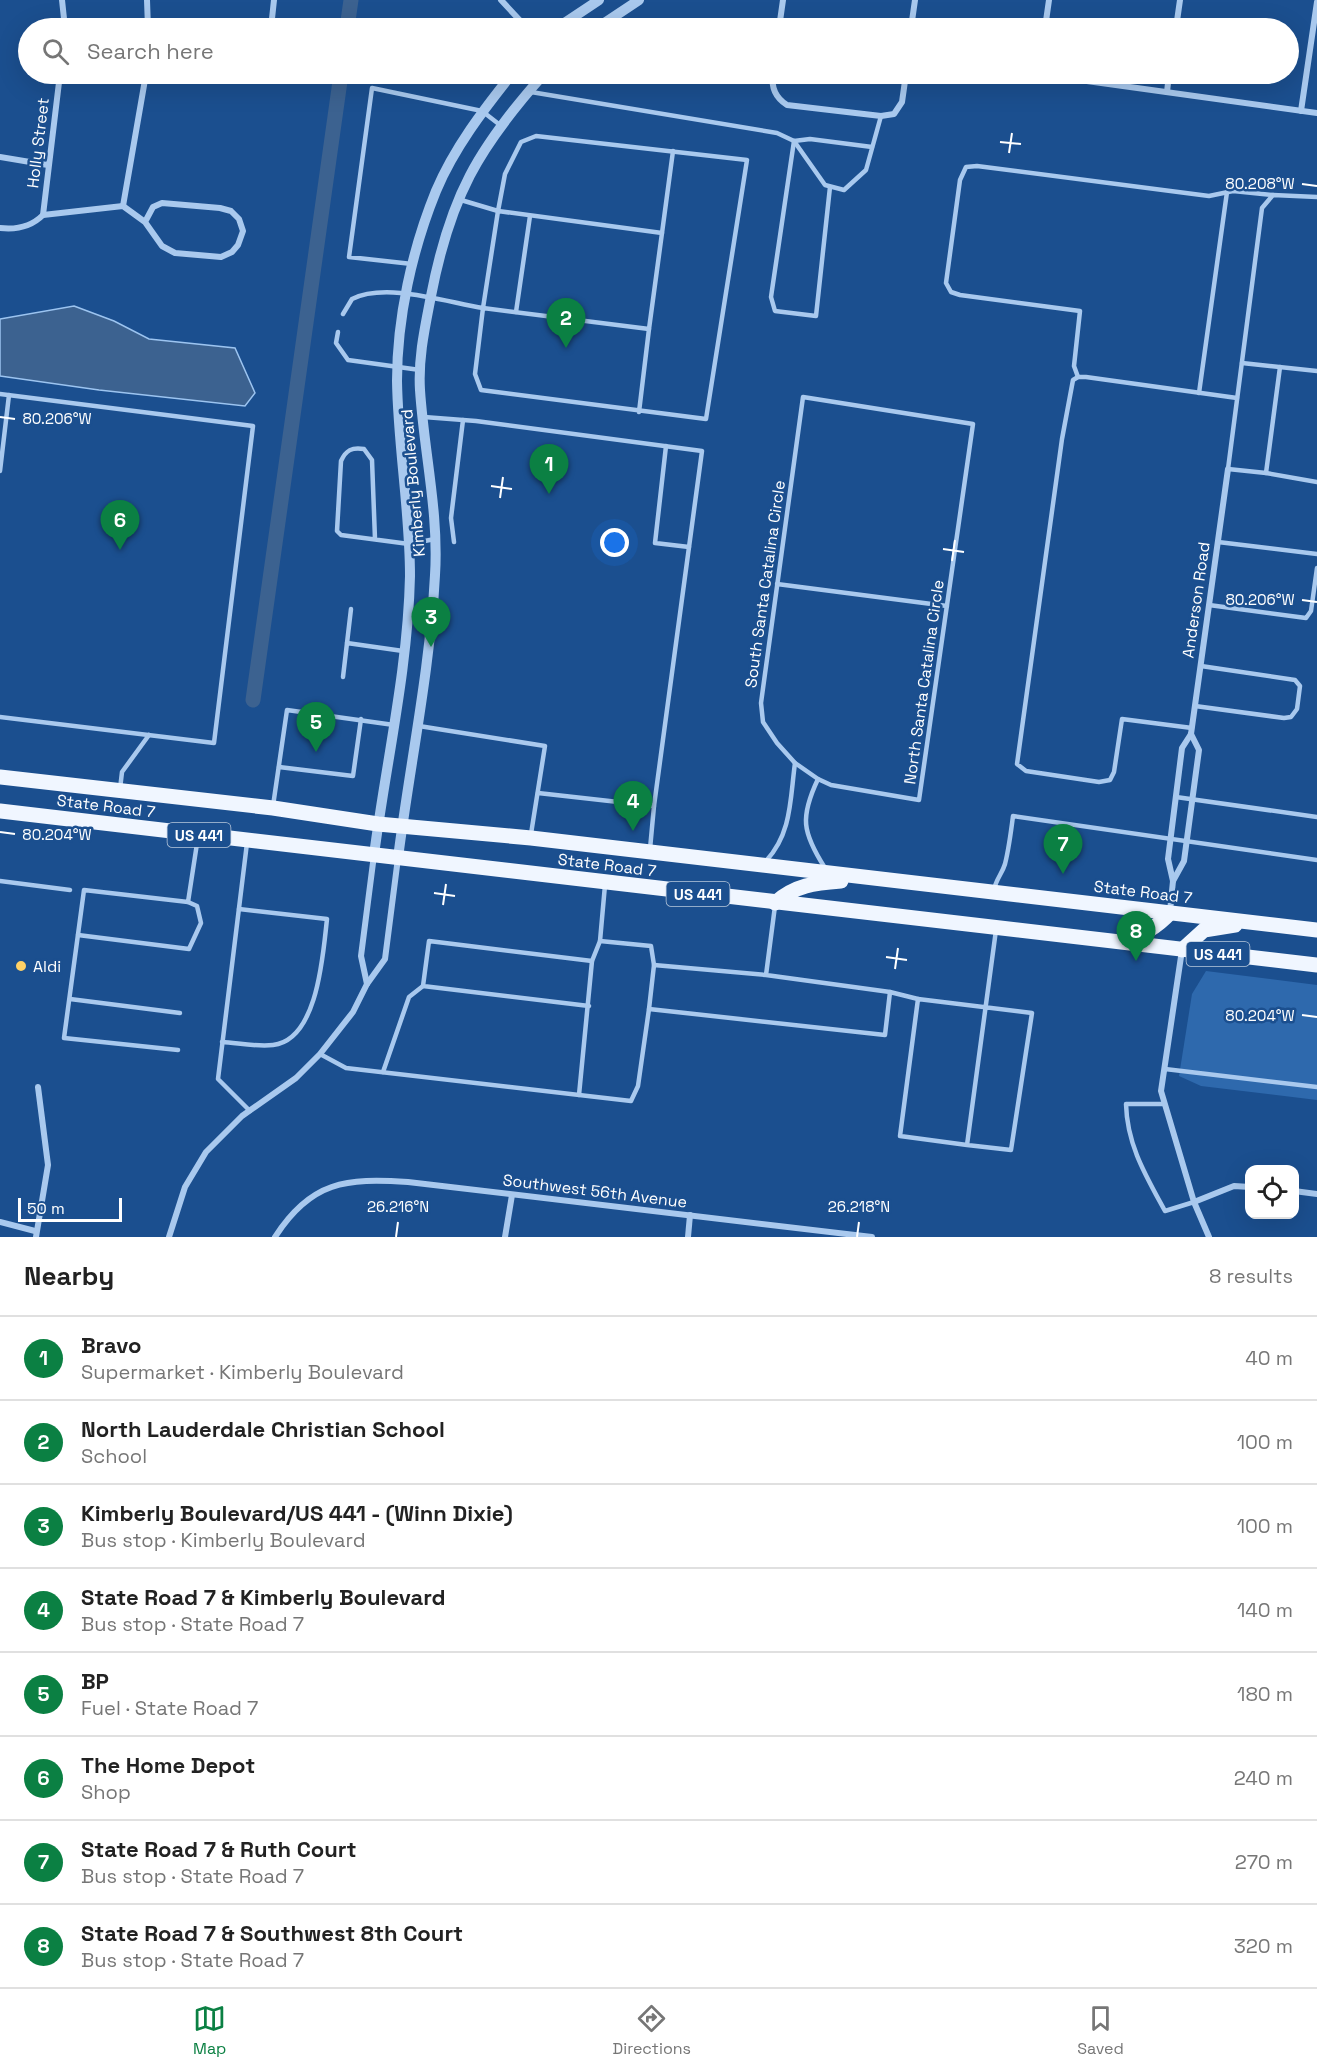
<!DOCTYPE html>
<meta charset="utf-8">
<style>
:root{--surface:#fff;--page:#f6f6f6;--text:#222;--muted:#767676;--line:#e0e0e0;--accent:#0b8043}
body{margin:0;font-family:"Space Grotesk",sans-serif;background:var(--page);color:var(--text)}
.controls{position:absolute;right:18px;bottom:18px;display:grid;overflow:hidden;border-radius:12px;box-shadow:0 6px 24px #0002}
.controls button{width:54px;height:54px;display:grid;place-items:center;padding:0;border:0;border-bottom:2px solid var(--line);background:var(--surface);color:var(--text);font:30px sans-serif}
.scale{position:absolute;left:18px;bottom:15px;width:104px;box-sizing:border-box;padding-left:6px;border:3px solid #fff;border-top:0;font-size:16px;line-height:21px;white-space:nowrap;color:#fff;-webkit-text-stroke:4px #1b4f8f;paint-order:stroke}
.you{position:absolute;left:615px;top:543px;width:21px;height:21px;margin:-15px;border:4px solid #fff;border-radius:50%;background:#1a73e8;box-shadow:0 0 0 9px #1a73e833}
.badge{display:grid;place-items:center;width:39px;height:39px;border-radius:50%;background:var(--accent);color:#fff;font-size:20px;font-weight:700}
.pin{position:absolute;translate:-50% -50px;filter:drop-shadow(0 2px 3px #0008)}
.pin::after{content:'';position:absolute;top:32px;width:21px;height:18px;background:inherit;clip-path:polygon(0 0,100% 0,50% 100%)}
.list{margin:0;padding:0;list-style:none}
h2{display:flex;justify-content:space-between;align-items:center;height:78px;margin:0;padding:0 24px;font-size:26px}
h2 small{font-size:20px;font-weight:400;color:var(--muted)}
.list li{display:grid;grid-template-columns:39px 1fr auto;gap:18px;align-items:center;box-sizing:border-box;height:84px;padding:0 24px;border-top:2px solid var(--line)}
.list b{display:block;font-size:22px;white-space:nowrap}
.list p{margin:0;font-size:20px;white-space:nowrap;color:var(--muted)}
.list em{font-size:20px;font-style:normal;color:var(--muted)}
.icon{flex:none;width:33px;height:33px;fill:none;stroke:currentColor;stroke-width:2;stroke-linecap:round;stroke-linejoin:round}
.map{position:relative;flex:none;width:1317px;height:1237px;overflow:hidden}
.search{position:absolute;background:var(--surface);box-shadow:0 6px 24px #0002;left:18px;right:18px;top:18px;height:66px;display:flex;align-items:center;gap:15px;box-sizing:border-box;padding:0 21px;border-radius:33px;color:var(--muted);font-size:22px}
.sheet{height:750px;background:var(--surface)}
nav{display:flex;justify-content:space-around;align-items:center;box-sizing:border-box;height:84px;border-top:2px solid var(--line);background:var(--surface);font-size:16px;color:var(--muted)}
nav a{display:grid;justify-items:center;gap:3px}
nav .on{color:var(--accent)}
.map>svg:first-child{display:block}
.green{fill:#2e69ad}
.water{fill:#3c6290;stroke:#9cc4f0;stroke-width:1.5}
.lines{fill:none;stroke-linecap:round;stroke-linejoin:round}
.canal{stroke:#3c6290;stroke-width:15}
.service{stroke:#a9c9ee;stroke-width:4.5}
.minor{stroke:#a9c9ee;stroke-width:6}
.tertiary{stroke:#a9c9ee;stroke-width:10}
.primary{stroke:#f0f6ff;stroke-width:15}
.ticks{fill:none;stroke:#fff;stroke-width:2}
.poi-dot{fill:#ffd166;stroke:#1b4f8f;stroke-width:2}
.labels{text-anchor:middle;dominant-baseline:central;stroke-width:5;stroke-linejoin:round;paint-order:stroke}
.shield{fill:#1b4f8f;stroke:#bbcadd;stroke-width:1.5}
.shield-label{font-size:15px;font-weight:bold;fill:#fff}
.street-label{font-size:16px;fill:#fff;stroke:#1b4f8f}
.poi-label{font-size:16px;fill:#fff;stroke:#1b4f8f;text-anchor:start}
.ticks-label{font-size:15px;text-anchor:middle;fill:#fff;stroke:#1b4f8f;stroke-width:5;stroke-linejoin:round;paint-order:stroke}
</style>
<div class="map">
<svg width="1317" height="1237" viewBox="0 0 1317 1237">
<rect width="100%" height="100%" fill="#1b4f8f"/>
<path class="green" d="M1206 971 1317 985V1100L1201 1086 1179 1076 1192 994Z"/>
<path class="water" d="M74 306 114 321 149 339 235 348 255 393 245 406 99 390 0 376V319Z"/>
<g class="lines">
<g class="canal">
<path d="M347 28 351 0"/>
<path d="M253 700 341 74"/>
</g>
<g class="service">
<path d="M531 92 777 133 794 141 825 185 844 190 866 170 881 116"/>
<path d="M794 141 771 297 775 311 816 316 830 187"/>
<path d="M794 141 810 139 872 147"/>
<path d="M461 200 498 211 505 174 521 142 536 136 747 160 706 419 481 390 475 374 483 308 649 329 639 412"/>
<path d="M662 233 673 151"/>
<path d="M412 264 349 257 372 88 482 111 500 125"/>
<path d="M516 312 530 216"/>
<path d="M343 314 352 299C386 282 446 302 483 308L498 211 662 233 649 329"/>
<path d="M338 332 336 343 348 360 420 370"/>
<path d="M1242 363 1317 371"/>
<path d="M1280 367 1266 473 1228 469 1262 208 1273 195 1317 197"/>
<path d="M1078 377 1074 366 1080 311 960 295 951 292 946 283 960 180 966 167 977 166 1209 196 1233 191 1273 195"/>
<path d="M1199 393 1227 192"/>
<path d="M0 394 253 426 214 743 0 717"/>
<path d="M803 397 973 424 919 800 831 785 818 779 795 763 777 743 763 722 761 703Z"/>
<path d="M424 417 476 421 702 451 654 806 538 793"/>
<path d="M666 446 655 543 689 547"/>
<path d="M0 471 9 395"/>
<path d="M1266 473 1317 482"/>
<path d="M375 539 372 460 364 449C352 447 346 450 341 461L337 531 341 535 409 544 435 539"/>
<path d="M454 542 451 518 463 420"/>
<path d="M1218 542 1317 554"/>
<path d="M777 584 947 606"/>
<path d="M1209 605 1306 618 1311 611 1317 568"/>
<path d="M347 643 351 609"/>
<path d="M343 677 347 643 403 651"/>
<path d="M1195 706 1284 718 1291 717 1297 709 1300 686 1295 680 1201 666"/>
<path d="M419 726 545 746 531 834"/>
<path d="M1192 728 1122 719 1114 772 1110 780 1099 782 1026 771 1017 764 1062 439 1073 380 1078 377H1086L1237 398"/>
<path d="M279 767 353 776 361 719"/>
<path d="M818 779C800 817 802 832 825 868"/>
<path d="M120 789 122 772 149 735"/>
<path d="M1176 797 1317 817"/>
<path d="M273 806 287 710 394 725"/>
<path d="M247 843 218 1079 250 1111"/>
<path d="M650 849 654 806"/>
<path d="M766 861C792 833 790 799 795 763"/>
<path d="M0 881 70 890"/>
<path d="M605 885 600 941 651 946 654 965"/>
<path d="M994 890C996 879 1002 874 1005 864 1009 848 1011 832 1013 816L1317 860"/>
<path d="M78 935 189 949 201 923 197 906 188 902"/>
<path d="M766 975 890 992 885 1035 649 1009 654 965 766 975 775 906"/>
<path d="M890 992 918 999"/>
<path d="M70 999 180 1013"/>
<path d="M589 1006 423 986 429 941 592 961"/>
<path d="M222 1042C238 1043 257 1047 273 1045 318 1040 323 954 327 919L239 909"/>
<path d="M178 1050 64 1038 84 890 188 902 198 837"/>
<path d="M320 1054 346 1068 631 1101 638 1086 649 1009"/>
<path d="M1165 1069 1317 1087"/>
<path d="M383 1072 409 997 423 986"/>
<path d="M579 1095 592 961 600 941"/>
<path d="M1165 1104H1126C1127 1145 1146 1176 1165 1211L1194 1202"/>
<path d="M967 1145 900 1136 918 999 1032 1013 1011 1150 967 1145 996 930"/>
</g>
<g class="minor">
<path d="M62 0 65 28"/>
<path d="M147 0 148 28"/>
<path d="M501 0 527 28"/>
<path d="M271 28 274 0"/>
<path d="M779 28 783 0"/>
<path d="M911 28 915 0"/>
<path d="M1045 28 1049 0"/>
<path d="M1176 28 1180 0"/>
<path d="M204 74 243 78 253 74"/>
<path d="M773 74C771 87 776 98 787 105L881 116 894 114 902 102 906 74"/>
<path d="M1051 74 1058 77 1317 113"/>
<path d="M1167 92 1169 74"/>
<path d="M1301 111 1317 2"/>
<path d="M0 157 48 165"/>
<path d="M123 206 146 74"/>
<path d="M43 215 60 74"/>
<path d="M0 228C17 230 31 227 43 215L123 206 145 222 162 246 175 253 221 257 232 252 238 245 243 231 239 219 231 211 220 208 162 203 153 207 145 222"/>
<path d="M1173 881 1184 861 1199 750 1191 734"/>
<path d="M1170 911 1173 881 1168 859 1182 748 1191 734 1228 469"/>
<path d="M1182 950 1161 1091 1194 1202 1209 1237"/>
<path d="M367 984 361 956 374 855"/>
<path d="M1294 1191 1317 1194"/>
<path d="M1194 1202 1234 1186 1250 1187"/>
<path d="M0 1222 35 1231"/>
<path d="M36 1237 48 1165 38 1087"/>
<path d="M169 1237 185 1187 206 1152 242 1116 296 1078 320 1054 353 1012 367 984 385 959 398 858"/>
<path d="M275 1237C311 1181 346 1178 408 1182L872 1237"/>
<path d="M505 1237 512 1195"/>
<path d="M688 1237 690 1215"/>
</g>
<g class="tertiary">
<path d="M557 28 599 0"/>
<path d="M597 28 639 0"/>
<path d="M374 855C386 763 408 669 410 576 410 511 398 446 397 381 397 318 412 250 436 191 454 148 484 109 512 74"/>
<path d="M398 858C410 764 430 670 435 575 439 513 424 452 420 390 418 358 425 327 431 296 450 197 478 148 544 74"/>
</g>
<g class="primary">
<path d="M0 777 273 808 378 824 531 838 1317 930"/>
<path d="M0 811 1317 965"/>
<path d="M775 903C795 885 815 883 841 881"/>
<path d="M1125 940C1144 934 1156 928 1170 913"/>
<path d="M1182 950 1204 930 1235 925"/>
</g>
</g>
<path class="ticks" d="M1000 142 1021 144M1009 153 1012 133M1302 184 1317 186M0 417 15 419M491 486 512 489M500 498 503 477M943 549 964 552M952 561 955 540M1302 600 1317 602M0 832 15 834M434 893 455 896M443 905 446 884M886 957 907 960M895 969 898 948M1302 1015 1317 1017M396 1237 398 1222M857 1237 859 1222"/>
<circle class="poi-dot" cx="21" cy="966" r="6"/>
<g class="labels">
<g class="shield">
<rect x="167.5" y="823" width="63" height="24" rx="4.5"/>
<rect x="666.5" y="882" width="63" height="24" rx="4.5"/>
<rect x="1186.5" y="942" width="63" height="24" rx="4.5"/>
</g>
<g class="shield-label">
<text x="199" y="835">US 441</text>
<text x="698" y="894">US 441</text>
<text x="1218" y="954">US 441</text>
</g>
<g class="street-label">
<text transform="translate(38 143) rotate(-83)">Holly Street</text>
<text transform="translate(413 483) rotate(-95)">Kimberly Boulevard</text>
<text transform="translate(765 584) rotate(-82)">South Santa Catalina Circle</text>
<text transform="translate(1196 600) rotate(-82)">Anderson Road</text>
<text transform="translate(924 682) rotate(-82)">North Santa Catalina Circle</text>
<text transform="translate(106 806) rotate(7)">State Road 7</text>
<text transform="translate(607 865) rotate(7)">State Road 7</text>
<text transform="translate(1143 892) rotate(7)">State Road 7</text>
<text transform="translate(595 1191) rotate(7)">Southwest 56th Avenue</text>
</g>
<g class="poi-label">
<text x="33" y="966">Aldi</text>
</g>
</g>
<g class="ticks-label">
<text x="1260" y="189">80.208°W</text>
<text x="57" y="424">80.206°W</text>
<text x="1260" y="605">80.206°W</text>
<text x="57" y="840">80.204°W</text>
<text x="1260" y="1021">80.204°W</text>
<text x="398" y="1212">26.216°N</text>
<text x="859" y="1212">26.218°N</text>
</g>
</svg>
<div class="controls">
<button><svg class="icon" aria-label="locate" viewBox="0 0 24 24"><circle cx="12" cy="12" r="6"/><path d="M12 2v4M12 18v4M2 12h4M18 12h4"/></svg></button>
</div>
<div class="scale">50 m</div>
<div class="you"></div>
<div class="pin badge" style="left:549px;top:494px">1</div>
<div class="pin badge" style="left:566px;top:348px">2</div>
<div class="pin badge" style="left:431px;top:647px">3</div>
<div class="pin badge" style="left:633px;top:831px">4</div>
<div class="pin badge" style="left:316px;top:752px">5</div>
<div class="pin badge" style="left:120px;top:550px">6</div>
<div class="pin badge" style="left:1063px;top:874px">7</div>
<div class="pin badge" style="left:1136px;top:961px">8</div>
<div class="search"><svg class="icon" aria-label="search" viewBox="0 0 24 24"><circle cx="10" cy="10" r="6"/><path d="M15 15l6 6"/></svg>Search here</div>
</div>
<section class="sheet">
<h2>Nearby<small>8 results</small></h2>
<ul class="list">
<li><span class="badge">1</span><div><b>Bravo</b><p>Supermarket · Kimberly Boulevard</p></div><em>40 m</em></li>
<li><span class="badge">2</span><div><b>North Lauderdale Christian School</b><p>School</p></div><em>100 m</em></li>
<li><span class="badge">3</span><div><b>Kimberly Boulevard/US 441 - (Winn Dixie)</b><p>Bus stop · Kimberly Boulevard</p></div><em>100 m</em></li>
<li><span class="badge">4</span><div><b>State Road 7 &amp; Kimberly Boulevard</b><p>Bus stop · State Road 7</p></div><em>140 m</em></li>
<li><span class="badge">5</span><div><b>BP</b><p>Fuel · State Road 7</p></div><em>180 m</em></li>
<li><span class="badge">6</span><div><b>The Home Depot</b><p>Shop</p></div><em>240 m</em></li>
<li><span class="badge">7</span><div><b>State Road 7 &amp; Ruth Court</b><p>Bus stop · State Road 7</p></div><em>270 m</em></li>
<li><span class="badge">8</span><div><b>State Road 7 &amp; Southwest 8th Court</b><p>Bus stop · State Road 7</p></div><em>320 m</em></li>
</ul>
</section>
<nav>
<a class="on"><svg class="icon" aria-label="map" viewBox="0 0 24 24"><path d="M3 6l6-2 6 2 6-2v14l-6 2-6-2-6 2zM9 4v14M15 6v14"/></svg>Map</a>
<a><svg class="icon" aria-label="directions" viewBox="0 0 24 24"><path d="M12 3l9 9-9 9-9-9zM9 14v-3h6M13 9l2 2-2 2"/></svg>Directions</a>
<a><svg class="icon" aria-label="saved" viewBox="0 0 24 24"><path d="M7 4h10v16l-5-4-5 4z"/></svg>Saved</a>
</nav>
